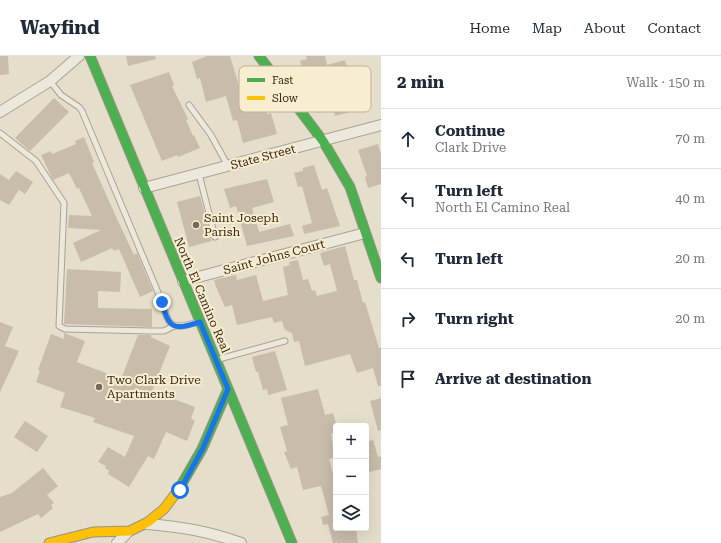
<!DOCTYPE html>
<meta charset="utf-8">
<style>
:root{--surface:#fff;--page:#f2f2f3;--text:#1f2937;--muted:#747a83;--line:#e0e1e3}
body{margin:0;font-family:"Roboto Serif",serif;background:var(--page);color:var(--text)}
.controls{position:absolute;right:12px;bottom:12px;display:grid;overflow:hidden;border-radius:4px;box-shadow:0 4px 16px #0002}
.controls button{width:36px;height:36px;display:grid;place-items:center;padding:0;border:0;border-bottom:1px solid var(--line);background:var(--surface);color:var(--text);font:20px sans-serif}
.stop{position:absolute;width:12px;height:12px;margin:-9px;border:3px solid #1a73e8;border-radius:50%;background:#fff}
.stop.end{background:#1a73e8;border-color:#fff;box-shadow:0 1px 4px #0008}
.list{margin:0;padding:0;list-style:none}
h2{display:flex;justify-content:space-between;align-items:center;height:52px;margin:0;padding:0 16px;font-size:17px}
h2 small{font-size:13px;font-weight:400;color:var(--muted)}
.list li{display:grid;grid-template-columns:26px 1fr auto;gap:12px;align-items:center;box-sizing:border-box;height:60px;padding:0 16px;border-top:1px solid var(--line)}
.list b{display:block;font-size:15px;white-space:nowrap}
.list p{margin:0;font-size:13px;white-space:nowrap;color:var(--muted)}
.list em{font-size:13px;font-style:normal;color:var(--muted)}
.icon{flex:none;width:22px;height:22px;fill:none;stroke:currentColor;stroke-width:2;stroke-linecap:round;stroke-linejoin:round}
.map{position:relative;flex:none;width:381px;height:487px;overflow:hidden}
header{display:flex;align-items:center;gap:24px;box-sizing:border-box;height:56px;padding:0 20px;background:var(--surface);border-bottom:1px solid var(--line)}
header strong{font-size:19px}
nav{display:flex;gap:22px;margin-inline-start:auto;font-size:14px}
main{display:flex}
aside{flex:1;background:var(--surface)}
.map>svg:first-child{display:block}
.building{fill:#c9bcab}
.lines{fill:none;stroke-linecap:round;stroke-linejoin:round}
.lane-casing{stroke:#aaa294;stroke-width:7}
.street-casing{stroke:#aaa294;stroke-width:12}
.fast-casing{stroke:#999284;stroke-width:11}
.slow-casing{stroke:#999284;stroke-width:11}
.lane{stroke:#ede8dc;stroke-width:5}
.street{stroke:#ede8dc;stroke-width:10}
.fast{stroke:#4caf50;stroke-width:9}
.slow{stroke:#ffc107;stroke-width:9}
.route{stroke:#1a73e8;stroke-width:5}
.poi-dot{fill:#756958;stroke:#f8edce;stroke-width:1.5}
.labels{text-anchor:middle;dominant-baseline:central;stroke-width:4;stroke-linejoin:round;paint-order:stroke}
.street-label{font-size:12px;fill:#392a1b;stroke:#f8edce}
.poi-label{font-size:12px;fill:#392a1b;stroke:#f8edce;text-anchor:start}
.key{fill:#f8edce;stroke:#bfb298;stroke-width:1}
.key-label{font-size:11px;fill:#392a1b}
</style>
<header>
<strong>Wayfind</strong>
<nav><a>Home</a><a>Map</a><a>About</a><a>Contact</a></nav>
</header>
<main>
<div class="map">
<svg width="381" height="487" viewBox="0 0 381 487">
<rect width="100%" height="100%" fill="#e5deca"/>
<g class="building">
<path d="M0 0H8L9 18 0 19Z"/>
<path d="M126 0H155L156 3 128 10Z"/>
<path d="M207 0H230L243 43 258 39 260 46 263 45 267 58 271 57 277 78 243 87 237 64 233 65 226 40 206 46 200 22 197 23 192 6Z"/>
<path d="M306 0H325L327 9 345 4 353 35 349 36 354 55 335 60 333 51 327 52 323 37 317 38 308 13 303 15 300 5 307 3Z"/>
<path d="M169 16 174 29 172 30 188 63 186 64 193 80 194 79 200 92 178 101 177 99 162 105 130 29Z"/>
<path d="M54 42 69 56 30 95 15 82Z"/>
<path d="M84 81 94 106 92 107 118 165 134 199 137 197 153 235 140 241 119 193 114 195 112 192 81 206 73 187 101 174 68 172 69 159 92 160 79 132 77 133 69 117 53 124 41 99 51 95 52 98 76 88 75 85Z"/>
<path d="M378 88 381 98V128L368 132 365 121 367 120 358 94Z"/>
<path d="M314 109 322 134 327 132 340 170 304 178 302 170 312 167 302 130 298 131 294 117 303 115V112Z"/>
<path d="M16 115 33 126 25 138 19 134 9 149 0 144V118L9 124Z"/>
<path d="M267 123 274 146 252 152 259 176 290 168 294 180 247 190 236 150 230 152 224 133Z"/>
<path d="M200 140 212 185 189 191 177 146Z"/>
<path d="M345 190 354 224H357L363 247 365 246 379 292H381V330H378L373 312 357 317 350 298 305 310 299 285 294 286 292 277 285 274 282 265 274 267 272 261 237 269 232 249 225 251 216 231 214 224 236 219 237 224 256 219 263 245 288 239 283 211 290 209 289 206 298 204 303 224 308 223 312 235 315 234 317 240 337 235 330 208 324 210 320 197Z"/>
<path d="M67 213 121 216 120 236 98 235V252L152 253V271L64 268Z"/>
<path d="M0 266 13 271 5 290 19 295 0 336Z"/>
<path d="M64 277 85 285 77 306 121 323 138 279H151V281L170 290 152 335 195 351 191 363 195 364 187 385 166 376 154 403 148 400 129 431 108 418 109 415 105 412 106 410 98 406 108 391 125 401 134 380 93 366 95 362 60 351 65 337 36 326 40 315 38 314 51 278 64 283Z"/>
<path d="M275 295 287 334 268 339 267 333 263 334 258 316H256L252 301Z"/>
<path d="M318 333 325 359 333 357 336 367V376L331 378 335 401 329 403 336 430V472H356L358 487H337L336 485V487H333L328 468 323 469 321 461 329 459 321 430 303 434 297 411 291 413 284 396 287 395 280 371 288 369 281 342Z"/>
<path d="M381 342V374L378 375 370 345Z"/>
<path d="M25 365 48 380 37 396 14 381Z"/>
<path d="M373 384 378 401 381 400V413L366 417V386Z"/>
<path d="M43 412 58 430 47 439 54 447 51 449 53 452 41 462 38 458 0 476V441L12 437Z"/>
</g>
<g class="lines">
<g class="lane-casing">
<g id="lane">
<path d="M50 25 61 39 79 51 82 55 162 246C169 272 172 274 198 266"/>
<path d="M189 49 211 79 228 110"/>
<path d="M0 77 36 105 64 147 59 270 65 273 150 275H164L174 270"/>
<path d="M199 118 215 181"/>
<path d="M219 303 285 285"/>
</g>
</g>
<g class="street-casing">
<g id="street">
<path d="M0 56 50 25 79 0"/>
<path d="M144 132 381 69"/>
<path d="M183 225 365 177"/>
<path d="M147 468C182 471 208 475 241 487"/>
<path d="M117 487 128 476"/>
</g>
</g>
<g class="fast-casing">
<g id="fast">
<path d="M90 0 292 487"/>
<path d="M259 0 323 85 350 131 381 222"/>
<path d="M179 433 202 393 228 333"/>
</g>
</g>
<g class="slow-casing">
<path id="slow" d="M49 487 93 476 130 475 148 466 164 453 179 433"/>
</g>
<use href="#lane" class="lane"/>
<use href="#street" class="street"/>
<use href="#fast" class="fast"/>
<use href="#slow" class="slow"/>
</g>
<g class="lines">
<path class="route" d="M162 246C169 274 174 274 200 266L228 333 203 392 180 434"/>
</g>
<g class="poi-dot">
<circle cx="196" cy="169" r="4"/>
<circle cx="99" cy="331" r="4"/>
</g>
<g class="labels">
<g class="street-label">
<text transform="translate(263 101) rotate(-15)">State Street</text>
<text transform="translate(274 201) rotate(-15)">Saint Johns Court</text>
<text transform="translate(202 239) rotate(67)">North El Camino Real</text>
</g>
<g class="poi-label">
<text x="204" y="162">Saint Joseph<tspan x="204" dy="14">Parish</tspan></text>
<text x="107" y="324">Two Clark Drive<tspan x="107" dy="14">Apartments</tspan></text>
</g>
</g>
<rect x="239" y="10" width="132" height="46" rx="6" class="key"/>
<rect x="247" y="22" width="18" height="4" fill="#4caf50"/>
<rect x="247" y="40" width="18" height="4" fill="#ffc107"/>
<g class="key-label">
<text x="272" y="28">Fast</text>
<text x="272" y="46">Slow</text>
</g>
</svg>
<div class="controls">
<button>+</button>
<button>−</button>
<button><svg class="icon" aria-label="layers" viewBox="0 0 24 24"><path d="M12 4l9 5-9 5-9-5zM3 14l9 5 9-5"/></svg></button>
</div>
<div class="stop" style="left:180px;top:434px"></div>
<div class="stop end" style="left:162px;top:246px"></div>
</div>
<aside>
<h2>2 min<small>Walk · 150 m</small></h2>
<ul class="list">
<li><svg class="icon" aria-label="ahead" viewBox="0 0 24 24"><path d="M12 20V5M6 11l6-6 6 6"/></svg><div><b>Continue</b><p>Clark Drive</p></div><em>70 m</em></li>
<li><svg class="icon" aria-label="left" viewBox="0 0 24 24"><path d="M17 20v-9H6M10 6l-5 5 5 5"/></svg><div><b>Turn left</b><p>North El Camino Real</p></div><em>40 m</em></li>
<li><svg class="icon" aria-label="left" viewBox="0 0 24 24"><path d="M17 20v-9H6M10 6l-5 5 5 5"/></svg><div><b>Turn left</b></div><em>20 m</em></li>
<li><svg class="icon" aria-label="right" viewBox="0 0 24 24"><path d="M7 20v-9h11M14 6l5 5-5 5"/></svg><div><b>Turn right</b></div><em>20 m</em></li>
<li><svg class="icon" aria-label="arrive" viewBox="0 0 24 24"><path d="M6 21V4h12l-3 4 3 4H6"/></svg><div><b>Arrive at destination</b></div></li>
</ul>
</aside>
</main>
